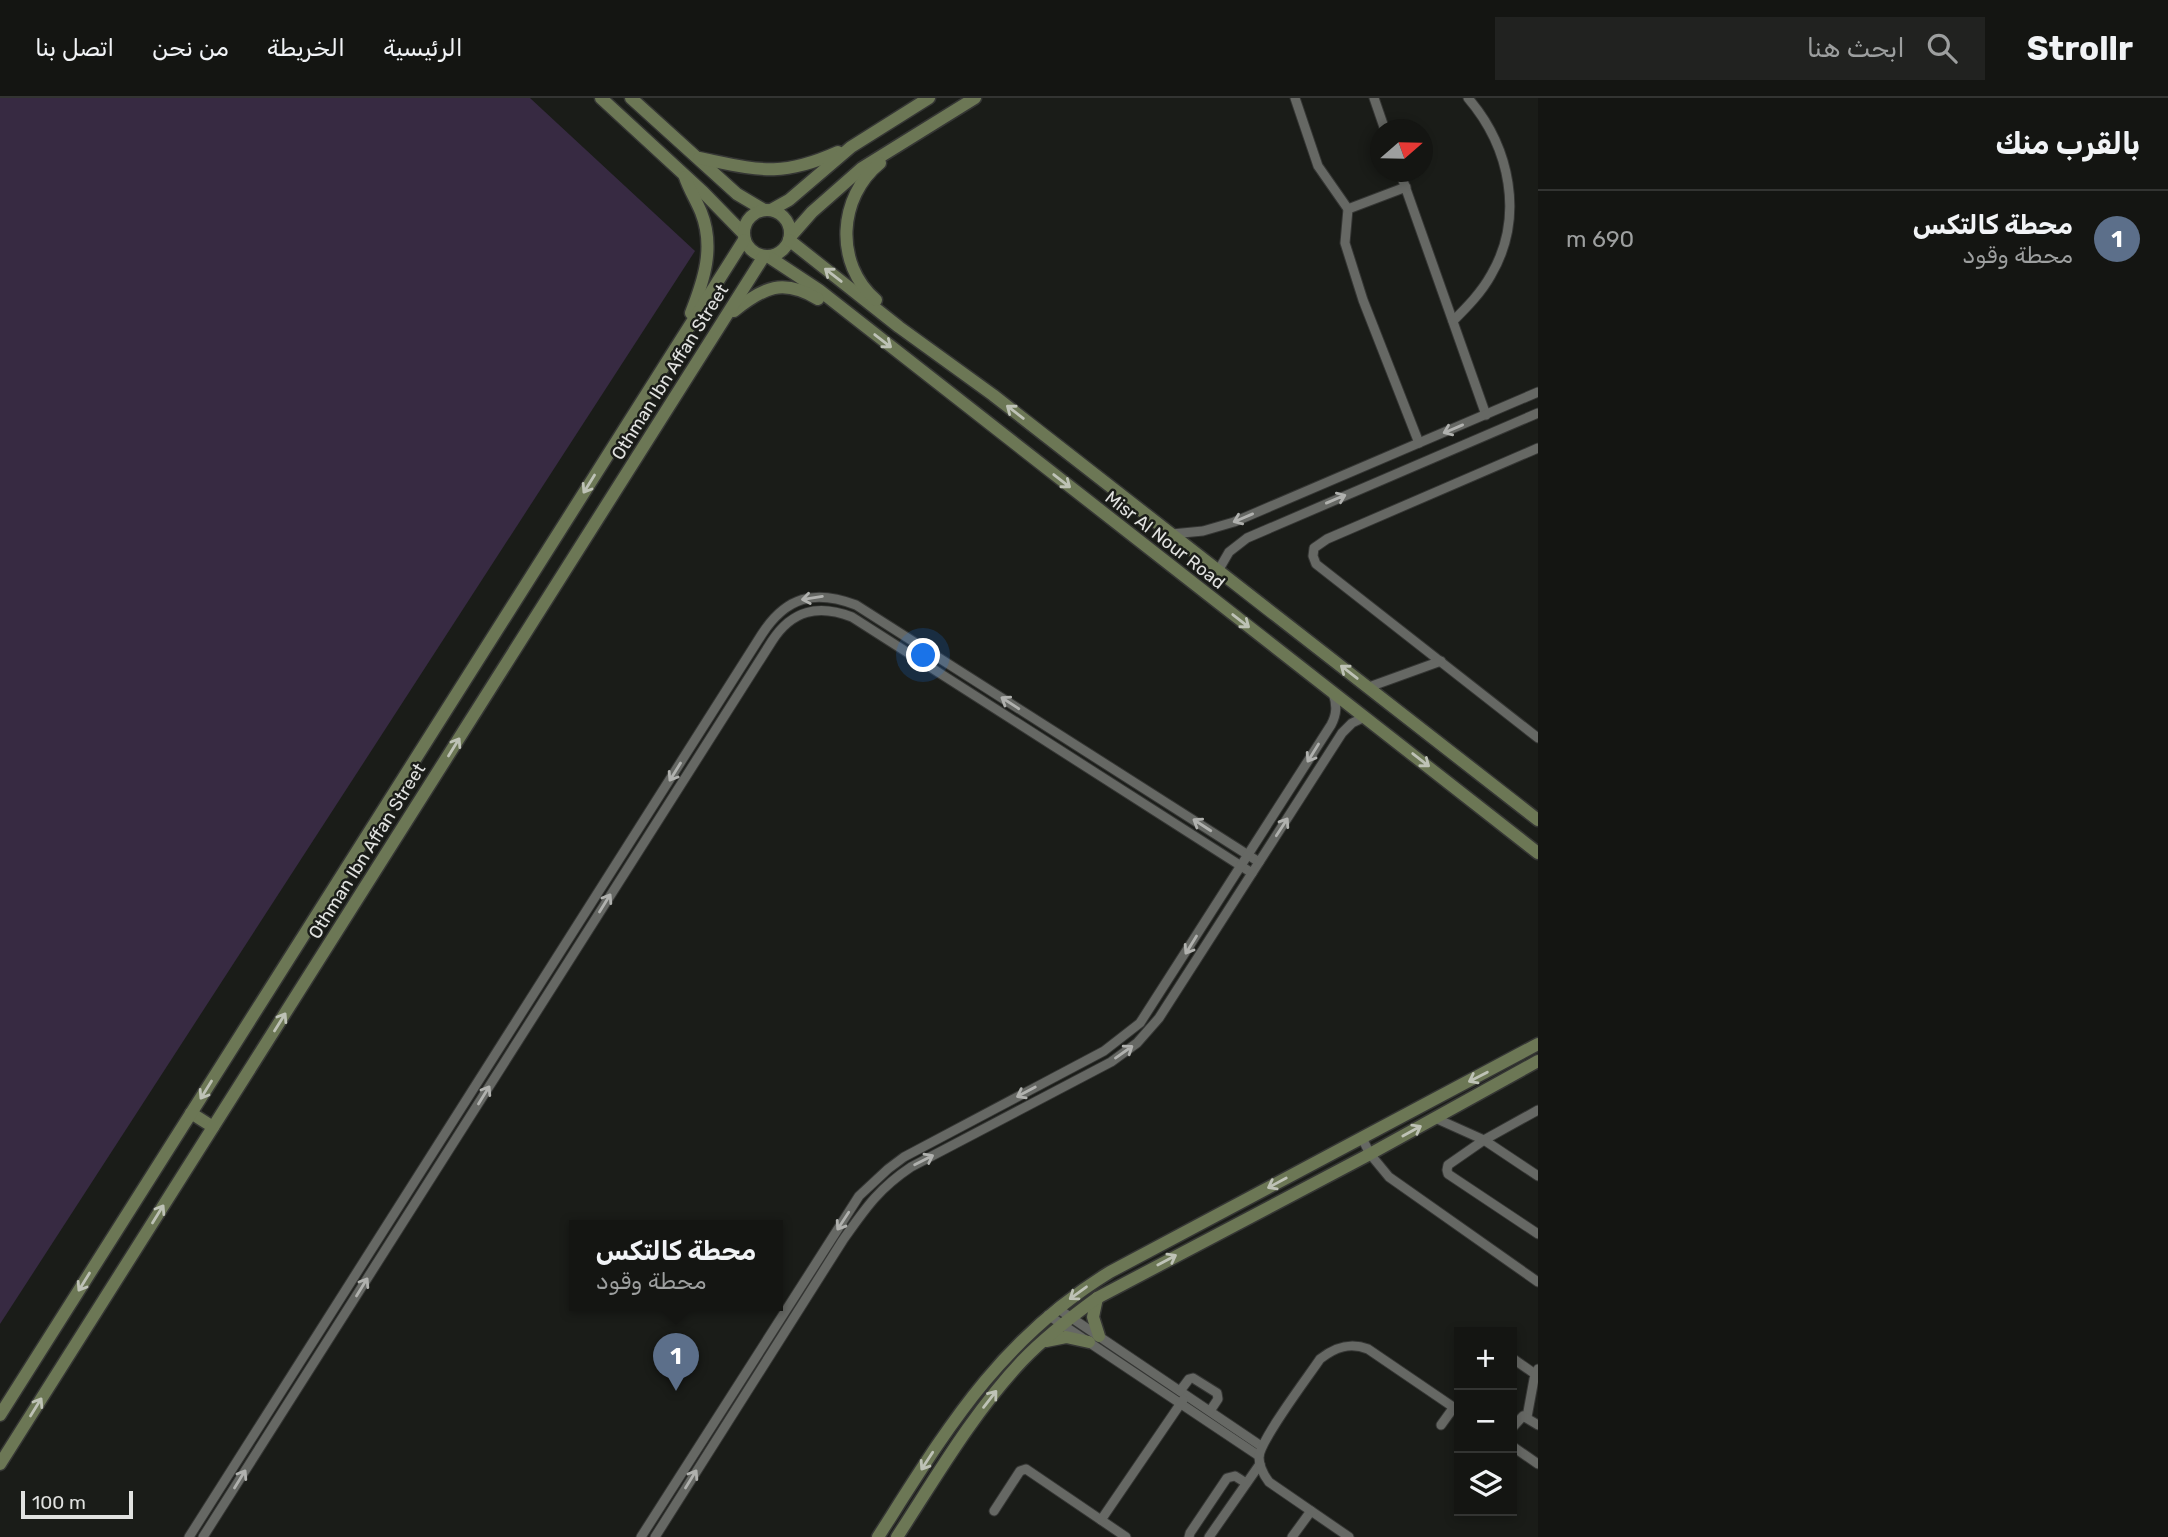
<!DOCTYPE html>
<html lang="ar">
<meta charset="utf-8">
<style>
:root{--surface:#141512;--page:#212220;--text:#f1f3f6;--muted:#9d9f9f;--line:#333432;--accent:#2563eb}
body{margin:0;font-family:Rubik,"Noto Sans Arabic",sans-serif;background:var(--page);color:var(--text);direction:rtl}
.controls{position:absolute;right:21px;bottom:21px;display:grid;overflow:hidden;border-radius:0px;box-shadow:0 4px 10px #0003}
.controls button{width:63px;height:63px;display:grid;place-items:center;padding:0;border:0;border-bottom:2px solid var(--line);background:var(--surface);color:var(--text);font:35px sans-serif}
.compass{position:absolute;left:1370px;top:21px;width:63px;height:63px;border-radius:50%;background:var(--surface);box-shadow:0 4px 10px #0003;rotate:70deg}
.scale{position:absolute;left:21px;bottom:18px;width:112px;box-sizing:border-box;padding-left:7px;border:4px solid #e1e2e0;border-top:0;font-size:19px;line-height:24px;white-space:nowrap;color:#e1e2e0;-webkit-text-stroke:5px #1a1c18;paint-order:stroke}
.you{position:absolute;left:924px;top:558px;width:24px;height:24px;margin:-18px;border:5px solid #fff;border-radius:50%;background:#1a73e8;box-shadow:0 0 0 10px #1a73e833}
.badge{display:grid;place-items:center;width:46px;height:46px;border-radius:50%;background:var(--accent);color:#fff;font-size:23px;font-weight:700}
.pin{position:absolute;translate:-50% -58px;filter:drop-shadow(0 2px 4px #0008)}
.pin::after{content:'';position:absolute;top:37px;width:24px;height:21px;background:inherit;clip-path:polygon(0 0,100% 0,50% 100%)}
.popup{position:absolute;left:569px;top:1122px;width:214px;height:91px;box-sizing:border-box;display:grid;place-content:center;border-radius:0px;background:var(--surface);filter:drop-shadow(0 2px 5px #0005);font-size:23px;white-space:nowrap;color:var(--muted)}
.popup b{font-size:26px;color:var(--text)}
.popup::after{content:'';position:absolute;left:50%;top:100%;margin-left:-14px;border:14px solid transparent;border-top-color:var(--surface)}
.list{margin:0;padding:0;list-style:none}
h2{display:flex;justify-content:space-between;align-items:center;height:91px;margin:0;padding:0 28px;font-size:30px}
h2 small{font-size:23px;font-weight:400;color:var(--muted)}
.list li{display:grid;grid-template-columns:46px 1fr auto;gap:21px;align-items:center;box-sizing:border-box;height:98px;padding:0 28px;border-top:2px solid var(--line)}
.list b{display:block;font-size:26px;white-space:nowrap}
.list p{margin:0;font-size:23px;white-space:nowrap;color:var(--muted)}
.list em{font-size:23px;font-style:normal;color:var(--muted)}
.icon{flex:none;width:38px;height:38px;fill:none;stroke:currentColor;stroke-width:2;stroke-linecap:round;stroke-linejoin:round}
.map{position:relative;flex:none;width:1538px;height:1439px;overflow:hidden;direction:ltr}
header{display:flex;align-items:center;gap:42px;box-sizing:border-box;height:98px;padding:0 35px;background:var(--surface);border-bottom:2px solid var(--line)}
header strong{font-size:33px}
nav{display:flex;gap:38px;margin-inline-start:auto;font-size:24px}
.search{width:490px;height:63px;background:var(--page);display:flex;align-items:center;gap:18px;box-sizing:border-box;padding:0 24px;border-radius:0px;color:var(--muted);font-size:26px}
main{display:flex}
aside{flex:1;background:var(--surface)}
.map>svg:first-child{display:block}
.green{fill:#372a42}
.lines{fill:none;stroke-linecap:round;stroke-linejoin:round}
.street-casing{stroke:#353634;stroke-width:11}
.secondary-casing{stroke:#353634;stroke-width:15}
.street{stroke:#666864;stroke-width:9}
.secondary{stroke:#6c7755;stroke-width:12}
.oneway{stroke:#bec2b6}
.oneway2{stroke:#b0b1ae}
.labels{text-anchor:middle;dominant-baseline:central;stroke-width:5;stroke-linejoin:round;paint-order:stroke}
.street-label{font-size:18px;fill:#e1e2e0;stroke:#1a1c18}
</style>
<header>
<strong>Strollr</strong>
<div class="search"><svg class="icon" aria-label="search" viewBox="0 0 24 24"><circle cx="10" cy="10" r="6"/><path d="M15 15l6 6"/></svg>ابحث هنا</div>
<nav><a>الرئيسية</a><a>الخريطة</a><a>من نحن</a><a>اتصل بنا</a></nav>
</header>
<main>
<aside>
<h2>بالقرب منك<small></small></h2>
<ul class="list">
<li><span class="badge" style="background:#5c6f8a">1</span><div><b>محطة كالتكس</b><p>محطة وقود</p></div><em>690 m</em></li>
</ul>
</aside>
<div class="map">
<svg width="1538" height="1439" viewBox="0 0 1538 1439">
<rect width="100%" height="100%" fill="#1a1c18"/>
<path class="green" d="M0 0H530L695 153 0 1226Z"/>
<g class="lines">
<g class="street-casing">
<g id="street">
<path d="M1295 0 1318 68 1348 111 1345 145 1363 202 1419 345"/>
<path d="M1374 0 1385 32"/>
<path d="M1400 74 1486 317"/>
<path d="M1348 111 1406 89"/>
<path d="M1453 223C1467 209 1481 195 1491 177 1525 119 1510 49 1468 0"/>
<path d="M1538 350 1327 441 1314 450 1313 458 1316 466 1538 640"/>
<path d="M1172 436 1203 433 1234 424 1538 294"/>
<path d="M1218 473 1229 454 1247 440 1538 315"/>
<path d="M1369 589 1441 563"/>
<path d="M1538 1012 1484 1042 1448 1067 1447 1072 1448 1076 1538 1136"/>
<path d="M1435 1020 1484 1042 1538 1078"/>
<path d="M1362 1040 1370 1056 1389 1079 1538 1184"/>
<path d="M1057 1210 1261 1348"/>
<path d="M1048 1217 1259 1358"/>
<path d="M1512 1260 1535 1276"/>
<path d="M1180 1293 1189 1281 1193 1280 1217 1295 1218 1301 1210 1313"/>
<path d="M1527 1319 1534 1281 1538 1271"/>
<path d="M1441 1327 1454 1309"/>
<path d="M1512 1330 1523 1318 1538 1327"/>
<path d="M1512 1348 1538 1366"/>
<path d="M994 1413 1020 1373 1026 1371 1126 1439"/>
<path d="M1101 1422 1183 1302"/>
<path d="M189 1439 762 536C786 499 814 491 856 507L1259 764"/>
<path d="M203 1439 772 543C792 512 818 506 852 519L1252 775"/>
<path d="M641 1439 859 1098 888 1071 904 1059 1104 953 1140 925 1331 627C1337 616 1337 607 1333 595"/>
<path d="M655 1439 843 1142C865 1111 878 1091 911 1069L1111 964 1137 945 1159 920 1342 635 1352 625 1365 619"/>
<path d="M1189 1439 1190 1435 1227 1380 1235 1378 1246 1385"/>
<path d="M1209 1439 1260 1366"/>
<path d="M1292 1439 1311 1413"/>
<path d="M1349 1439 1269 1384C1263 1376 1259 1369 1259 1359 1260 1342 1308 1279 1320 1261 1335 1249 1350 1244 1368 1251L1459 1313"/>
</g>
</g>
<g class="secondary-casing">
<g id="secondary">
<path d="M601 0 703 94 743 135"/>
<path d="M631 0 737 96 764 112"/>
<path d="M699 60C758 72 780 80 838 54"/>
<path d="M685 79C689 91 696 102 701 114 715 149 704 182 691 215"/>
<circle cx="767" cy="135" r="23"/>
<path d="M771 112 789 102 851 49 929 0"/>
<path d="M790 139 812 114 862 70 975 0"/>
<path d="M789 142 899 229 993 297 1538 722"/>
<path d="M769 159 819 192 1538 755"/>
<path d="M876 202C834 166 838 99 880 65"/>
<path d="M734 213C764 189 783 180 818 201"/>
<path d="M191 1015 213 1029"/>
<path d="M1097 1200 1093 1219 1099 1238"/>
<path d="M1046 1243 1066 1239 1089 1244"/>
<path d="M0 1317 744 142"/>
<path d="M0 1366 764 158"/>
<path d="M878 1439C947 1331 998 1243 1110 1174L1538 946"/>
<path d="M897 1439C936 1379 973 1315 1022 1263 1045 1239 1071 1219 1097 1200L1370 1056 1538 963"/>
</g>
</g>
<use href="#street" class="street"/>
<use href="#secondary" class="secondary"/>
</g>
<defs><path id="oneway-shaft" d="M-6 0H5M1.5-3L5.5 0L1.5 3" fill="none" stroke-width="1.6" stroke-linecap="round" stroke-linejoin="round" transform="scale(1.75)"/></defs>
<g class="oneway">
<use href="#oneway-shaft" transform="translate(833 177) rotate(-142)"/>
<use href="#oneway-shaft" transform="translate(883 243) rotate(38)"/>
<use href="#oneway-shaft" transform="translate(1015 314) rotate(-142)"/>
<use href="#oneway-shaft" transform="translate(1062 383) rotate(38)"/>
<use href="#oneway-shaft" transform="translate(589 386) rotate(122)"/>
<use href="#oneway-shaft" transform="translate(1241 523) rotate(38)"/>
<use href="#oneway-shaft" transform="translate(1349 574) rotate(-142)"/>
<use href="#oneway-shaft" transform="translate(454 649) rotate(-58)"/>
<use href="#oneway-shaft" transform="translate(1421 662) rotate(38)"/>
<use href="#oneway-shaft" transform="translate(280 924) rotate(-58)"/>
<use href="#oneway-shaft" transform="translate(1478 979) rotate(153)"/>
<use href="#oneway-shaft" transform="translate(206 992) rotate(122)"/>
<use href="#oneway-shaft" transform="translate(1412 1033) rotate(-29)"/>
<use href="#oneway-shaft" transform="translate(1277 1085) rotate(152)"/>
<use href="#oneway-shaft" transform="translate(158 1116) rotate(-58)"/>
<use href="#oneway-shaft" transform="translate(1167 1162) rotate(-28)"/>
<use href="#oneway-shaft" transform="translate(84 1184) rotate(122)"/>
<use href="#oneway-shaft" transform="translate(1078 1195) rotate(144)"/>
<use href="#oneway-shaft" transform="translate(990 1301) rotate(-52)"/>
<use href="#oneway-shaft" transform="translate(36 1309) rotate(-58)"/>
<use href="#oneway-shaft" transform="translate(927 1363) rotate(123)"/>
</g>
<g class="oneway2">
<use href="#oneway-shaft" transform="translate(1453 331) rotate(157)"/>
<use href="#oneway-shaft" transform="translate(1336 401) rotate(-23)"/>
<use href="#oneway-shaft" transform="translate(1243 420) rotate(157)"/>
<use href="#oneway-shaft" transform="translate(812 500) rotate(171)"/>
<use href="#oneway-shaft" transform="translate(1010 605) rotate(-147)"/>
<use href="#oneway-shaft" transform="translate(1313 655) rotate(122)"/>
<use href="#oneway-shaft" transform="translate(675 674) rotate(122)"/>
<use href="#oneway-shaft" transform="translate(1202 727) rotate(-147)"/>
<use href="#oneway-shaft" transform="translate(1282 729) rotate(-57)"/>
<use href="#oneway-shaft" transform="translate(605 805) rotate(-58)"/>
<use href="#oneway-shaft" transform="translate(1191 847) rotate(122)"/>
<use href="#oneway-shaft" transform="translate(1124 954) rotate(-35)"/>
<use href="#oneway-shaft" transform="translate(1026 994) rotate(152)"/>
<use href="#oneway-shaft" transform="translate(484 997) rotate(-58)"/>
<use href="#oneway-shaft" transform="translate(924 1062) rotate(-27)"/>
<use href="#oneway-shaft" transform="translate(843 1123) rotate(123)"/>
<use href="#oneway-shaft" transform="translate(362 1189) rotate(-58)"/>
<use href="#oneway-shaft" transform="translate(240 1381) rotate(-58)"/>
<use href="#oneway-shaft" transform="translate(691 1381) rotate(-58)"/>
</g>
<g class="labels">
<g class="street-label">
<text transform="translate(670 274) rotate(-58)">Othman Ibn Affan Street</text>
<text transform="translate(1165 442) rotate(38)">Misr Al Nour Road</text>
<text transform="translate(367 753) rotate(-58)">Othman Ibn Affan Street</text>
</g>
</g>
</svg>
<div class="controls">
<button>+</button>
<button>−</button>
<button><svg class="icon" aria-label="layers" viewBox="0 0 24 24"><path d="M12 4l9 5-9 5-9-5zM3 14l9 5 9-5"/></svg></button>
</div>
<svg class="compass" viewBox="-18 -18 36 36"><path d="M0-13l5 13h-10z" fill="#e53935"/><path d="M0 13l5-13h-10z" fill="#9d9f9f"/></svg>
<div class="scale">100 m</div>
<div class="you"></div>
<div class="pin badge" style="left:676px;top:1293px;background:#5c6f8a">1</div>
<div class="popup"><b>محطة كالتكس</b>محطة وقود</div>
</div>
</main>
